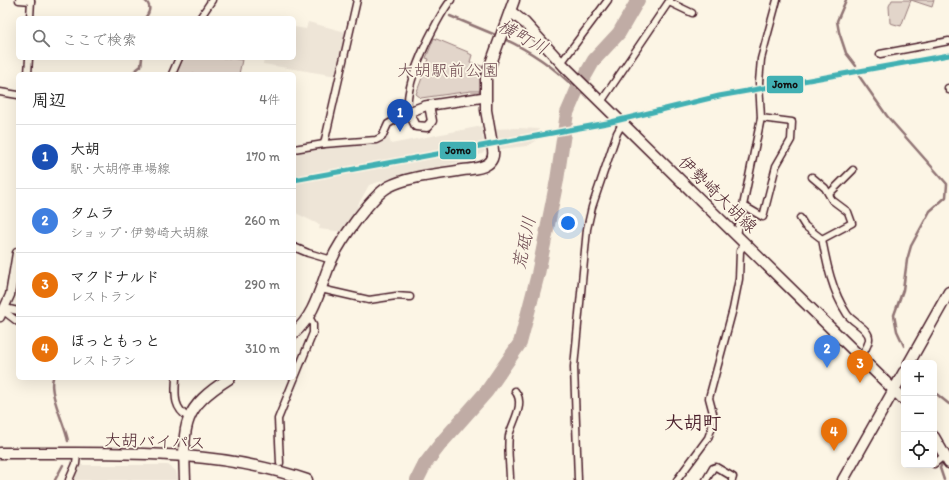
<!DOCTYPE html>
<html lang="ja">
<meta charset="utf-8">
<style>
:root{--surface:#fff;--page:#f2f2f2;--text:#222;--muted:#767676;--line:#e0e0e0;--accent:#0b8043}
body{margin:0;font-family:Itim,"Klee One",sans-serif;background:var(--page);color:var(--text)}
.controls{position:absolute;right:12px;bottom:12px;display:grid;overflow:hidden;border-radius:6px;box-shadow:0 4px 16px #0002}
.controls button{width:36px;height:36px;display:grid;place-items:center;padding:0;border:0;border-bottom:1px solid var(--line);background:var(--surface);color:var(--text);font:20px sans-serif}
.you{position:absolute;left:568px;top:223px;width:14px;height:14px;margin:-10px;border:3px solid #fff;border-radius:50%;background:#1a73e8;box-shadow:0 0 0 6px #1a73e833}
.badge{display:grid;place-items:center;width:26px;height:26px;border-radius:50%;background:var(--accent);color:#fff;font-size:13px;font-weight:700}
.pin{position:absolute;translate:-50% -33px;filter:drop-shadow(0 1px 2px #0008)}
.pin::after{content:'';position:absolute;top:21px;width:14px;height:12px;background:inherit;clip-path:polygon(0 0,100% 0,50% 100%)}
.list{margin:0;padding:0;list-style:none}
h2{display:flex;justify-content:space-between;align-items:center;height:52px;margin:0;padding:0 16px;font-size:17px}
h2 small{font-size:13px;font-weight:400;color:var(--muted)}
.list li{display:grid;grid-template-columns:26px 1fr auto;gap:12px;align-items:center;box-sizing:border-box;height:64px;padding:0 16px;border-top:1px solid var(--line)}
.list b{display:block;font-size:15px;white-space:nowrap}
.list p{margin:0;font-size:13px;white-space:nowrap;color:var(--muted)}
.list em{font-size:13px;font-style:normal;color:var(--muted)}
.icon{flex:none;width:22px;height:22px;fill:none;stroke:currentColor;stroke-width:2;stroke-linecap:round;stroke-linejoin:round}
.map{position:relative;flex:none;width:949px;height:480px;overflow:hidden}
.search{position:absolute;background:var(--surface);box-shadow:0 4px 16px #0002;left:16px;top:16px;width:280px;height:44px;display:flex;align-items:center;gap:10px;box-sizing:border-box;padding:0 14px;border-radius:6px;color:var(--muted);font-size:15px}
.panel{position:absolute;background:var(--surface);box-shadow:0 4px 16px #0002;left:16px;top:72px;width:280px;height:308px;border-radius:6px}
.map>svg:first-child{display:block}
.built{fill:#eee5d7}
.green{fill:#e2d5ca;stroke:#967a7a}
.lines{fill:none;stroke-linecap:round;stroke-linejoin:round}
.stream{stroke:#917474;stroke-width:2.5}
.river{stroke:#c0aca5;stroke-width:14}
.minor-tunnel{stroke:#d8cac0;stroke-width:6;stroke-dasharray:6 3;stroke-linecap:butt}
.minor-casing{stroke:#4a1f2b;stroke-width:9}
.tertiary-casing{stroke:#4a1f2b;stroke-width:11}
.secondary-casing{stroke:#4a1f2b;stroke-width:12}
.primary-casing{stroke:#4a1f2b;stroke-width:13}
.minor{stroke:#fcf5e5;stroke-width:6}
.tertiary{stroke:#fcf5e5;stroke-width:8}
.secondary{stroke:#fcf5e5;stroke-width:9}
.primary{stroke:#fcf5e5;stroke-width:10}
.rail-1-casing{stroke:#fcf5e5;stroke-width:8}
.rail-1{stroke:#41b0b3;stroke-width:5}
.labels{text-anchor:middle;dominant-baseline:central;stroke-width:3.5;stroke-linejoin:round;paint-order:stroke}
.park-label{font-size:17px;fill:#704c53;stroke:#fcf5e5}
.street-label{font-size:17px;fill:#4a1f2b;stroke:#fcf5e5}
.water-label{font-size:18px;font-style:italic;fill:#6d4950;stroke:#fcf5e5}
.quarter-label{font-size:19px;font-weight:bold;fill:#4a1f2b;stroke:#fcf5e5}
.line-badge{stroke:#fcf5e5;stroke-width:1.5}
.pale-badge-label{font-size:11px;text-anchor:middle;font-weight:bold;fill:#111}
</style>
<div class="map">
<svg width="949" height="480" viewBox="0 0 949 480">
<rect width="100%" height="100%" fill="#fcf5e5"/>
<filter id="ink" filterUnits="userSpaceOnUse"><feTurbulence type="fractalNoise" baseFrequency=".025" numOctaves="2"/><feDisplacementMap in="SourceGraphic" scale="8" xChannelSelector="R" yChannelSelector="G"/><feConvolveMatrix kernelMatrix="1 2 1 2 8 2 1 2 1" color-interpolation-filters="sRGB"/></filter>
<g filter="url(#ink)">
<g class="built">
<path d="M308 22 346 32 337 76 263 64 264 58H294V27L306 29Z"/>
<path d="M482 126 485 151 482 154 456 163 395 177 369 185 358 205 356 215 344 232 319 229 320 225 294 212V152L323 147 379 143 385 139 387 131 391 144Z"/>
<path d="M517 128 539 129 536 141 527 146 500 149 494 129Z"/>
<path d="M80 465H168L176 471 178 480H74Z"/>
</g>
<g class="green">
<path d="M892 0H934L932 7 911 0 901 26 890 23 889 6Z"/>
<path d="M434 38 468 52V53L472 55 470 62 484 67 480 91H471L421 98 416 94 429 59 426 58Z"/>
<path d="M183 58H231L242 60 239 74H176Z"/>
</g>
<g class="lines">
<g class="stream">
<path d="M144 0C152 5 150 12 145 18"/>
<path d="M846 0 837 21 839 32 846 53 856 66"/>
<path d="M450 16 498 36"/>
<path d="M502 38C529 50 556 69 577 90"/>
<path d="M131 74 141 66 142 58"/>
<path d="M859 76 887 116 947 184 946 197 930 211 911 246 907 260 903 290 894 315 897 331 904 346"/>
<path d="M53 378C48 392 65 425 68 441"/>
<path d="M934 392 949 404"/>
<path d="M942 464 940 468 944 480"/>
<path d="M55 480 63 465"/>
</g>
<path class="river" d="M417 480 425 464 442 442 487 391 520 343 538 274 557 180 567 113 577 90 594 60 619 33 638 0"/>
<path class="minor-tunnel" d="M280 463 282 480"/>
<g class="minor-casing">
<g id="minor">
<path d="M19 0 31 1"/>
<path d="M669 2 692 13"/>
<path d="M30 18 31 0"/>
<path d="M200 18 212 0"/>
<path d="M880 54 949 41"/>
<path d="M561 63 608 0"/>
<path d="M28 74 29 58"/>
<path d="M172 74 179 58"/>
<path d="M948 88 949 90"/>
<path d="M0 92 18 95"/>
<path d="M601 102 670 0"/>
<path d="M324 144 357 0"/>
<path d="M294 149 324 144 376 140 382 137 388 124 409 112C401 88 436 19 451 0"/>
<path d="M812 177 825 188 832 200 848 212 852 223 822 239"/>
<path d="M829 194 853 170"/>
<path d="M744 206 763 217 776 166 791 140 792 122 761 118"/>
<path d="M800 218 805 226 822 239C827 265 832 291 847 314 852 322 870 329 869 339 869 345 863 353 860 359"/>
<path d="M737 235 761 118 759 82 761 59 777 0"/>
<path d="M294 247 308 253 332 260"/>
<path d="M321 289 369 300 396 296 410 297"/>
<path d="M5 308 18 311"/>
<path d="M1 309 18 322"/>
<path d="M176 378C175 395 173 408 189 418"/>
<path d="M280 463 278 419 313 333V324L309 317"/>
<path d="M934 464 945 455"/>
<path d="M69 480 76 464 77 454"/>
<path d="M510 480C510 466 507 449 509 436 512 422 526 404 515 391"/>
<path d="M578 480 574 367 587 229 592 207 617 133 622 124"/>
<path d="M677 480 708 438 712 427 713 413 709 398 733 309 739 279 740 251 745 243"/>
<path d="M706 480 713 468 716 467 733 477 732 480"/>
</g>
</g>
<g class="tertiary-casing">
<g id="tertiary">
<path d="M409 112 416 126 427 127 432 121 429 105"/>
<path d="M0 317 10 295 17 253"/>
</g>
</g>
<g class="secondary-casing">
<path id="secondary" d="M409 112 425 106 485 97"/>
</g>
<g class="primary-casing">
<g id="primary">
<path d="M510 11 525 23 564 66 904 400"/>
<path d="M294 333C316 314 320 287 331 261 340 241 370 198 388 187 408 176 441 174 463 170 470 169 480 169 486 165 492 162 494 156 493 150L486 110V77L514 0"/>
<path d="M909 363 949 292"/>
<path d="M934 437 949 463"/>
<path d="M0 453C102 454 209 446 307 480"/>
<path d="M185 480C183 425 181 409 230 378"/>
<path d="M843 480 904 372"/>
</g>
</g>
<use href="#minor" class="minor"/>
<use href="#tertiary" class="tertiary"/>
<use href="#secondary" class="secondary"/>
<use href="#primary" class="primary"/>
<g class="rail-1-casing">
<path id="rail-1" d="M294 180 607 123 719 96 949 55"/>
</g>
<use href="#rail-1" class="rail-1"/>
</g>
</g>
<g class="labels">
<g class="park-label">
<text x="448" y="70">大胡駅前公園</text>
</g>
<g class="street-label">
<text transform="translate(718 194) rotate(44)">伊勢崎大胡線</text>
<text transform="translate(155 441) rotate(2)">大胡バイパス</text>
</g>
<g class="water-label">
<text transform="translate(523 37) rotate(29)">横町川</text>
<text transform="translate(524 243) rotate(-78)">荒砥川</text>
</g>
<g class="quarter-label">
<text x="693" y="422">大胡町</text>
</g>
</g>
<g class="line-badge">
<rect x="766" y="75" width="38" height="19" rx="4" fill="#41b0b3"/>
<rect x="439" y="141" width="38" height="19" rx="4" fill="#41b0b3"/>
</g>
<g class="pale-badge-label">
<text x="785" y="88">Jomo</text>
<text x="458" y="154">Jomo</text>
</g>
</svg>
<div class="controls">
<button>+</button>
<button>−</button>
<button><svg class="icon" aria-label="locate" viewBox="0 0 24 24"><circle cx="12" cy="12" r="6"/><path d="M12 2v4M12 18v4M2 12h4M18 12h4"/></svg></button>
</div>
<div class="you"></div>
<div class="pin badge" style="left:400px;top:132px;background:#1a4fb4">1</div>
<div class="pin badge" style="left:827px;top:368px;background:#3f7fe0">2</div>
<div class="pin badge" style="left:860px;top:383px;background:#e8710a">3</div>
<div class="pin badge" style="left:834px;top:451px;background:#e8710a">4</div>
<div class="search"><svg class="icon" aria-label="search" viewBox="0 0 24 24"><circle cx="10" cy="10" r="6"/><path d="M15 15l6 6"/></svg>ここで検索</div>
<section class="panel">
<h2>周辺<small>4件</small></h2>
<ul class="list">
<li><span class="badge" style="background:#1a4fb4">1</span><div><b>大胡</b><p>駅 · 大胡停車場線</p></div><em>170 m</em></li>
<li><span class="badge" style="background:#3f7fe0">2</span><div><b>タムラ</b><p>ショップ · 伊勢崎大胡線</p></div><em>260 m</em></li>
<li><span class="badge" style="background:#e8710a">3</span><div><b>マクドナルド</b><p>レストラン</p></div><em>290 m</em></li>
<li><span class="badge" style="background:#e8710a">4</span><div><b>ほっともっと</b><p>レストラン</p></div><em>310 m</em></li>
</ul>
</section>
</div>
